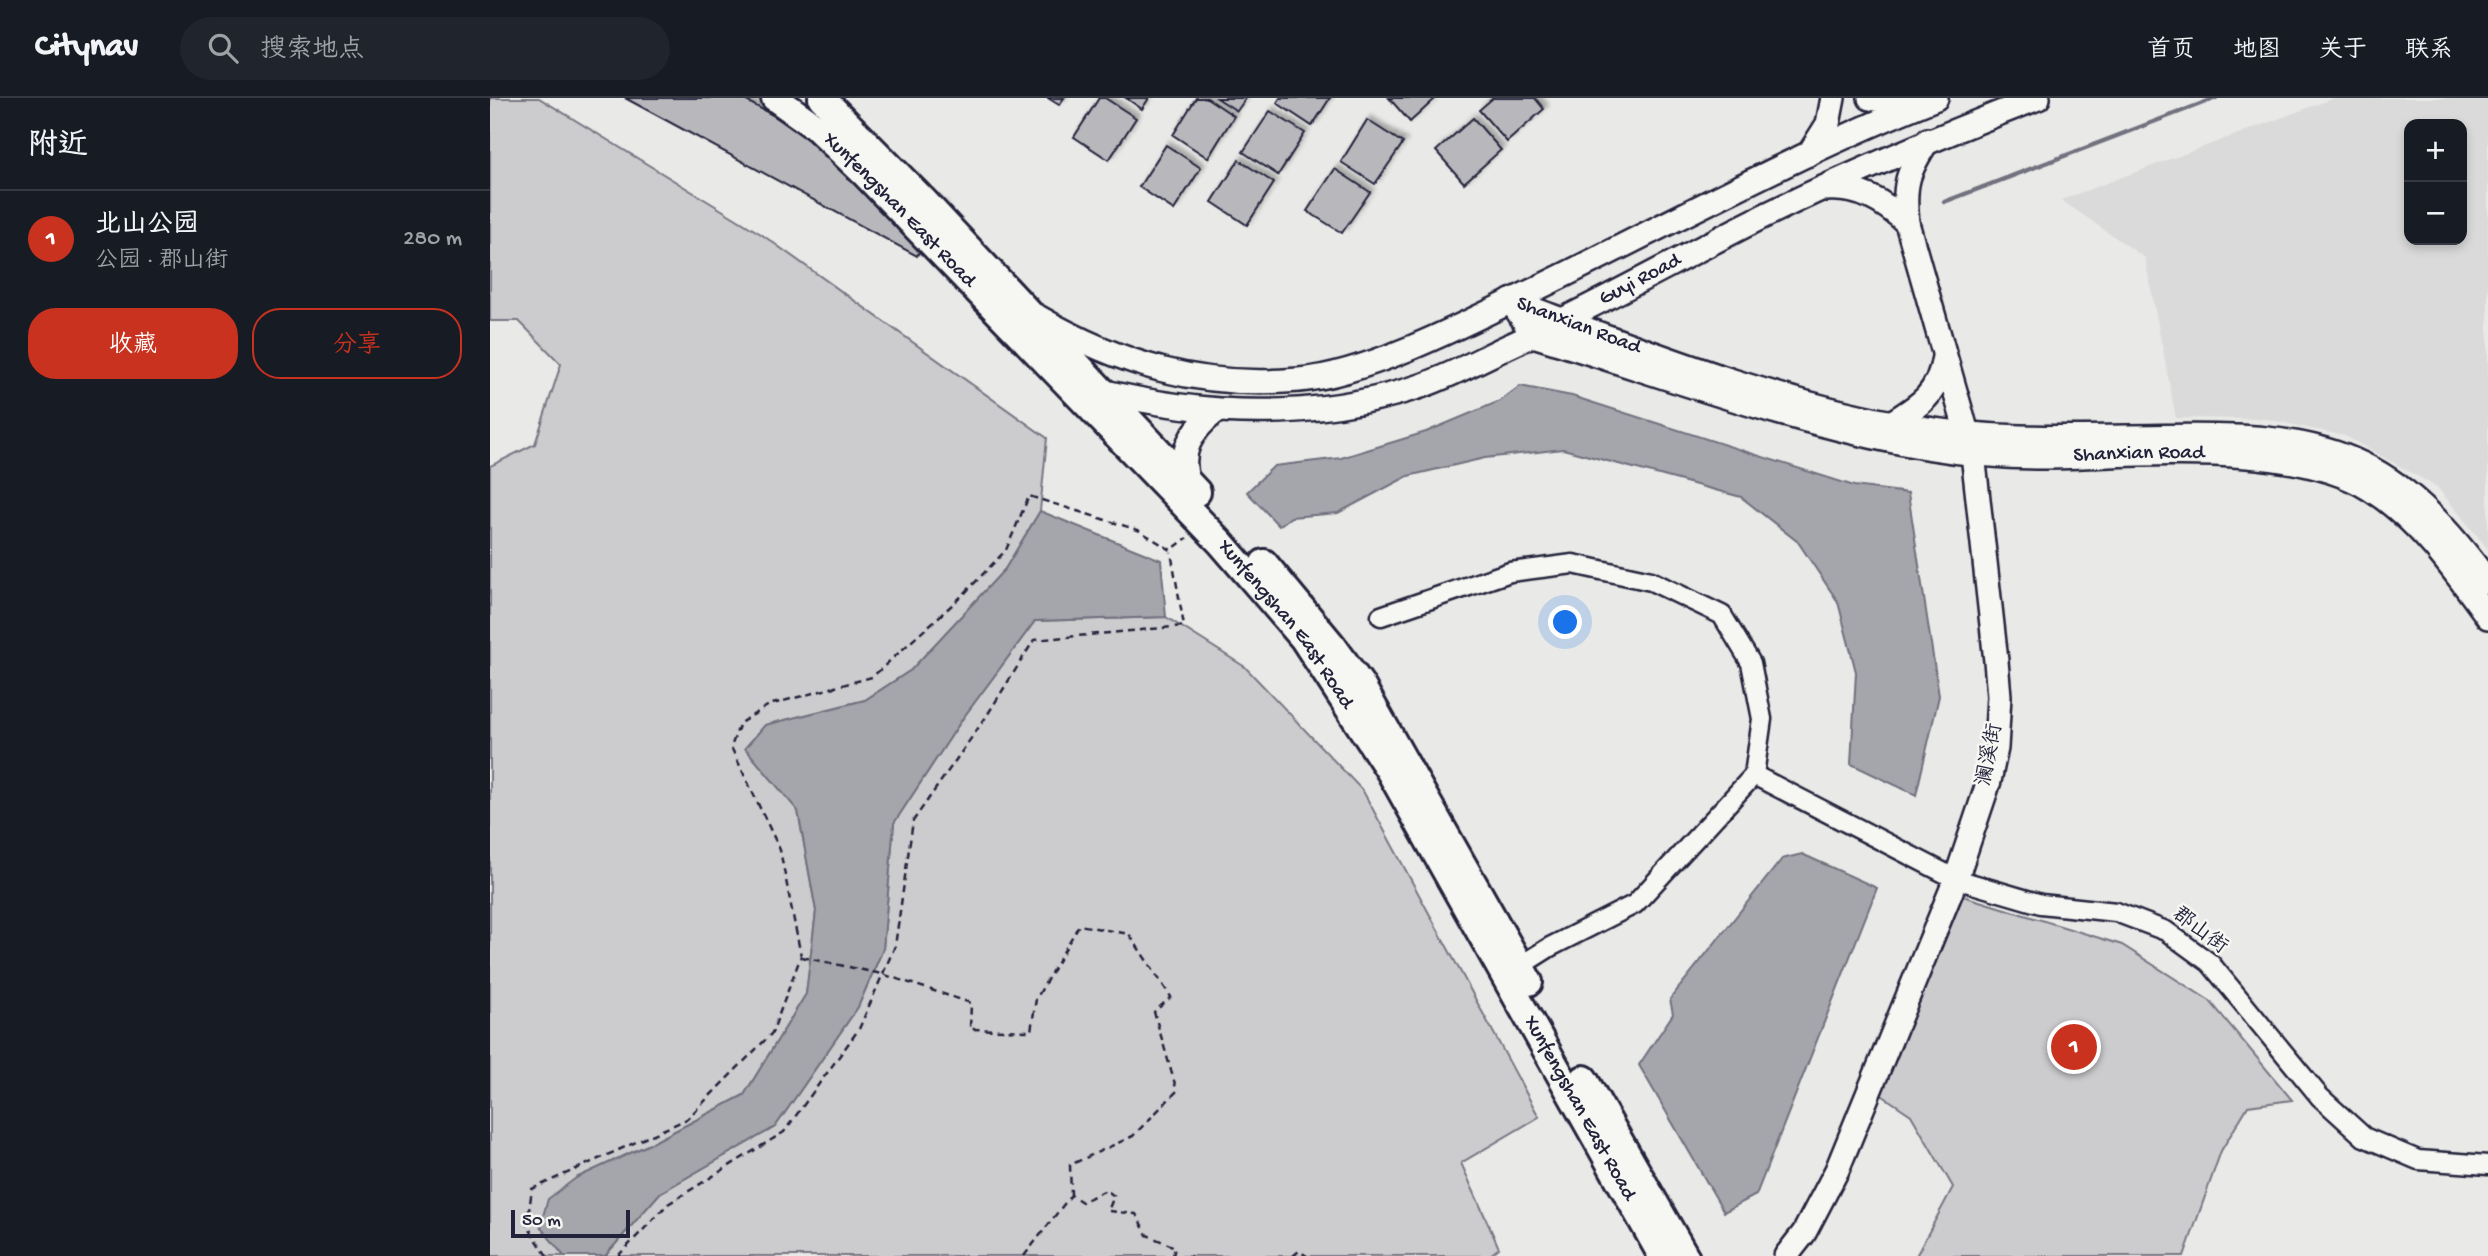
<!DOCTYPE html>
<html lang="zh">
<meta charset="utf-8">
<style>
:root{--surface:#171b24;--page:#20242c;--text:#f1f3f6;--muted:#9ea1a6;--line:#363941;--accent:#c8321e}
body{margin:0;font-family:"Gochi Hand","LXGW WenKai TC",sans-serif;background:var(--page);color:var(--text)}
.controls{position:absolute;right:21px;top:21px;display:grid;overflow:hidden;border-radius:14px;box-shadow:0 4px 10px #0003}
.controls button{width:63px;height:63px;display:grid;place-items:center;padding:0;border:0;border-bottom:2px solid var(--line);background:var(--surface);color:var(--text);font:35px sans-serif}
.scale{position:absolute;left:21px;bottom:18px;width:119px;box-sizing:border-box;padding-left:7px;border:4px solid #22223b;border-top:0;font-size:19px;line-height:24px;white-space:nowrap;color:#22223b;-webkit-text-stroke:5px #f6f6f2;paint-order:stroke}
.you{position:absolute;left:1076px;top:525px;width:24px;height:24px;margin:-18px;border:5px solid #fff;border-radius:50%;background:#1a73e8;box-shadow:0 0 0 10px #1a73e833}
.badge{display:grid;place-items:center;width:46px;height:46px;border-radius:50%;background:var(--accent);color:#fff;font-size:23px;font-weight:700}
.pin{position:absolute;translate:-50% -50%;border:4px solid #fff;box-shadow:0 2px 7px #0006}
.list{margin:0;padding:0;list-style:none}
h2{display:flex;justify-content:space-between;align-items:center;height:91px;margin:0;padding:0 28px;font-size:30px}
h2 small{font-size:23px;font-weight:400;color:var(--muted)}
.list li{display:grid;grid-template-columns:46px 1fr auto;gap:21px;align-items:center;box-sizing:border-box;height:98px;padding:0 28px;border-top:2px solid var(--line)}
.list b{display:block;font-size:26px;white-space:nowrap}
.list p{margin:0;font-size:23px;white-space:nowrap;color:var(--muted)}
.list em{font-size:23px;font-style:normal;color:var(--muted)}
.actions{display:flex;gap:14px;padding:21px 28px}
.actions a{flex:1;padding:16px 0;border:2px solid var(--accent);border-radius:28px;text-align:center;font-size:24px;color:var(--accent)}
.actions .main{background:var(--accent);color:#fff}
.icon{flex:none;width:38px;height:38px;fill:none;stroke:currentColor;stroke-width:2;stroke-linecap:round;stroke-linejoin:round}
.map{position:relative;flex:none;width:1998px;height:1158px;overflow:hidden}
header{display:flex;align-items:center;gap:42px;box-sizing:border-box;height:98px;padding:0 35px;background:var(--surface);border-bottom:2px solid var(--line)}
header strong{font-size:33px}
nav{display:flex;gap:38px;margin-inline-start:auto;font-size:24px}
.search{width:490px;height:63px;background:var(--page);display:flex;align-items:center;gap:18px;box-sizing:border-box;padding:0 24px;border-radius:38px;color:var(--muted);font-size:26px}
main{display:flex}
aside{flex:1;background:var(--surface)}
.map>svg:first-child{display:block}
.built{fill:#dadada;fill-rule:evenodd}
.green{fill:#ccccce;stroke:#777784;stroke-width:2}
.water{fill:#a5a5ac;stroke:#71717f;stroke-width:2}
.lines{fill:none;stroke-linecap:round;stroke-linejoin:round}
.stream{stroke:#71717f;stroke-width:4.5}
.building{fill:#b8b8bc;stroke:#22223b;stroke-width:2;filter:url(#shadow)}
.minor-casing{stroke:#22223b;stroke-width:23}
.tertiary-casing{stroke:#22223b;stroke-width:28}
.secondary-casing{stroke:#22223b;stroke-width:32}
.path{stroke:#22223b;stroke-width:2.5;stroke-dasharray:7 5;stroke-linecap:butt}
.minor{stroke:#f6f6f2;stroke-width:18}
.tertiary{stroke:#f6f6f2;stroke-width:23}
.secondary{stroke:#f6f6f2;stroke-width:26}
.labels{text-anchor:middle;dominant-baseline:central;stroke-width:5;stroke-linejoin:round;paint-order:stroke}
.street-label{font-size:21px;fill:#22223b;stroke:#f6f6f2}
</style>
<header>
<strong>Citynav</strong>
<div class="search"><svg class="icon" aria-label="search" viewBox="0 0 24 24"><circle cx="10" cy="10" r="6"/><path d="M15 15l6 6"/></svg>搜索地点</div>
<nav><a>首页</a><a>地图</a><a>关于</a><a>联系</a></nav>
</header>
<main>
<aside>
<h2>附近<small></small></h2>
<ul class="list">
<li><span class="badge">1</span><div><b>北山公园</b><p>公园 · 郡山街</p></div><em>280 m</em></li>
</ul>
<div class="actions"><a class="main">收藏</a><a>分享</a></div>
</aside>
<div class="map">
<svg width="1998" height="1158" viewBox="0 0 1998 1158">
<defs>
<filter id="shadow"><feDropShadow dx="4" dy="-4" stdDeviation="2" flood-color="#0004"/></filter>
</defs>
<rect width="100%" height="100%" fill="#e9e9e7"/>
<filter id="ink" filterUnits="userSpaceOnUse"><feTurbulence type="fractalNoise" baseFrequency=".0143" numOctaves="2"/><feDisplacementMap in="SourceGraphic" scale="14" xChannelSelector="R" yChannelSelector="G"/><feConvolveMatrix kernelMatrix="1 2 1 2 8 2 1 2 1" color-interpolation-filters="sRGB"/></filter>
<g filter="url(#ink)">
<path class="built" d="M1844 0H1998V451L1947 389 1855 338 1777 321 1686 320 1655 160 1571 102ZM1919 26H1972V142H1919Z"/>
<g class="green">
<path d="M0 0H49L271 136 557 340 550 413 515 471 421 572 375 602 276 627 255 650 308 712 326 813 316 896 254 997 160 1046 86 1080 50 1128 74 1158H0V368L45 346 71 266 29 223H0Z"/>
<path d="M676 519 755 569 873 693 1049 1019 971 1065 1009 1150 999 1158H115L170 1095 285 1029 368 909 393 851 404 725 473 620 545 523Z"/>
<path d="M1473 798 1632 847 1720 903 1802 1002 1758 1008 1731 1053 1694 1158H1426L1463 1089 1421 1017 1390 996Z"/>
</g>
<g class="water">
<path d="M1030 288 1082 298 1364 388 1418 395 1449 598 1426 697 1361 666 1366 574 1348 504 1308 444 1251 399 1073 351 995 360 918 378 848 415 801 419 789 428 757 394 784 368 851 360 936 334 1010 303Z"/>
<path d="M550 413 671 462 676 519 545 523 473 620 404 725 393 851 368 909 285 1029 170 1095 115 1158H74L50 1128 58 1101 86 1080 160 1046 254 997 316 896 326 813 308 713 255 650 275 627 375 602 421 572 515 471Z"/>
<path d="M1312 756 1387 790 1266 1097 1234 1114 1149 967 1183 916 1180 901 1292 761Z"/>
</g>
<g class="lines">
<path class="stream" d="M1454 104 1726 0"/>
</g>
<g class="building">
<path d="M135 0H251L453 109 427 158Z"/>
<path d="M558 0H574L569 7Z"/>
<path d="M609 0H615L646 20 619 62 584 39Z"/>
<path d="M636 0H659L652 11Z"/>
<path d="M706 0H717L744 18 718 60 683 37Z"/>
<path d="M727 0H756L747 13Z"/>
<path d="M790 0H840L822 28 787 5Z"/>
<path d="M899 0H946L920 24Z"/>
<path d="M1003 0H1045L1054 11 1017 44 989 12Z"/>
<path d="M780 13 815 35 788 77 753 54Z"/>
<path d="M983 20 1011 52 974 85 946 53Z"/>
<path d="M877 22 913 45 885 86 851 64Z"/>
<path d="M676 47 711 70 684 112 649 89Z"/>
<path d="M749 62 784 85 757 127 722 104Z"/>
<path d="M845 71 880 94 852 135 817 113Z"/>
</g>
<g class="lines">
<g class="minor-casing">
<g id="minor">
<path d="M891 518 1020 474 1083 466 1161 483 1232 517 1261 565 1272 621 1264 677 1145 806 1060 849 1022 873"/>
<path d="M1264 677 1466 781 1551 806 1626 814 1676 833 1720 865 1830 999 1874 1039 1928 1062 1998 1067"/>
</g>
</g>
<g class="tertiary-casing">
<g id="tertiary">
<path d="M1380 0 1425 8"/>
<path d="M1319 56 1338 26 1343 0"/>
<path d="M1336 91C1370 89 1393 103 1417 125"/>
<path id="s1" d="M1021 203 1043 237C1172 276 1301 326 1435 349 1471 355 1509 359 1546 359 1640 359 1798 340 1880 391 1928 421 1965 473 1998 519"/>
<path id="s2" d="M1021 203C1150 251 1290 307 1425 329 1495 341 1566 340 1637 339 1713 339 1801 331 1872 366 1924 391 1964 438 1998 484"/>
<path d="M546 218C631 267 711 291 809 282 880 276 985 221 1050 189 1181 125 1310 54 1446 0"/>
<path id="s3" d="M607 292C714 319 820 323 925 290 957 280 987 263 1017 249 1097 212 1174 169 1252 129 1348 80 1447 39 1548 0"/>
<path d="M1401 325C1432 306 1448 296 1454 259"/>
<path d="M698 384C688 354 701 333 725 314"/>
<path d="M1296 1158 1314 1135 1347 1072 1466 781 1499 683 1506 650 1509 598 1506 563 1483 356 1417 125C1413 87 1417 74 1438 42"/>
</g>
</g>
<g class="secondary-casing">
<g id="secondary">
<path id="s4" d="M285 0 327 30 374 75 731 445 813 540 899 672 1172 1158"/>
<path d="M332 0 432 101 707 394"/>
<path d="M774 465 842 547 871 587 1039 884"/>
<path d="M1094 981 1195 1158"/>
</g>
</g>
<g class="path">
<path d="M312 859 392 876 481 905 480 931 541 933 546 901 589 827 639 836 681 899 664 914 687 993 643 1038 580 1067 581 1097"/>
<path d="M57 1158 37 1127 42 1091 197 1021 282 935 311 858 290 752 241 649 250 625 279 607 382 579 473 497 516 452 539 398 648 432 681 452 697 440"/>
<path d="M128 1158 178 1106 294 1034 369 931 405 848 423 723 496 619 544 542 694 528 681 454"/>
<path d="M534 1158 581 1097 592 1104 616 1092 624 1098 618 1113 646 1116 657 1137 685 1149 683 1158"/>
<path d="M700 1158H701"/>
<path d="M803 1158 809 1153 817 1158"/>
</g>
<use href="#minor" class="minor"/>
<use href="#tertiary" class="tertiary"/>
<use href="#secondary" class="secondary"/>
</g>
</g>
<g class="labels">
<g class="street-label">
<text stroke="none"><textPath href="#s4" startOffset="168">Xunfengshan East Road</textPath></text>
<text stroke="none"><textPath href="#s3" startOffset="572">Guyi Road</textPath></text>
<text stroke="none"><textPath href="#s2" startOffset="72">Shanxian Road</textPath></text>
<text stroke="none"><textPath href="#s1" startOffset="663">Shanxian Road</textPath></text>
<text stroke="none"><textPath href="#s4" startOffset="735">Xunfengshan East Road</textPath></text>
<text transform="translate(1501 657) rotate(-79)">澜溪街</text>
<text transform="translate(1709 834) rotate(37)">郡山街</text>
<text stroke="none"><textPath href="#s4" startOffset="1302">Xunfengshan East Road</textPath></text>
</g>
</g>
</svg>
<div class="controls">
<button>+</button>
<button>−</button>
</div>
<div class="scale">50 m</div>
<div class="you"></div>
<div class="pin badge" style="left:1584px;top:949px">1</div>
</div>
</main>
